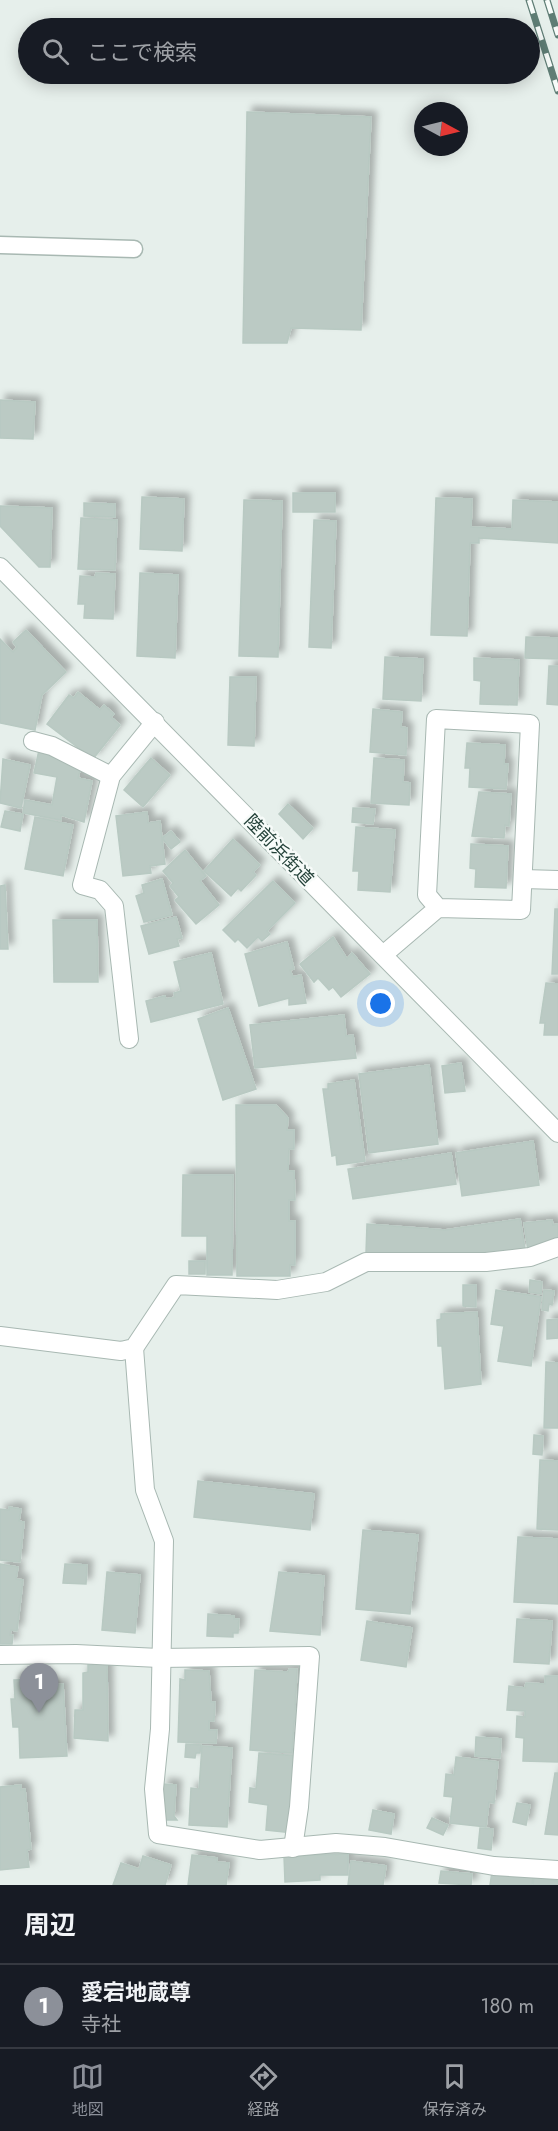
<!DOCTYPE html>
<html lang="ja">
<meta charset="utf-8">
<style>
:root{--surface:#171b24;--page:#20242c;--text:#f1f3f6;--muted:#9ea1a6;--line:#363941;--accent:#8c9099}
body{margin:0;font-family:Jost,"Noto Sans JP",sans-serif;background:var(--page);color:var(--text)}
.compass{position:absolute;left:414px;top:102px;width:54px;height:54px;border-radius:50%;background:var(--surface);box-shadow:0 3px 15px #0003;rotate:97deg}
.you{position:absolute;left:381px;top:1004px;width:21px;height:21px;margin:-15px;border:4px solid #fff;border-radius:50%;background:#1a73e8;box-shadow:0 0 0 9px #1a73e833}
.badge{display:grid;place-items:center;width:39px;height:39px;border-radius:50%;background:var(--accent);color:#fff;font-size:20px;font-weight:700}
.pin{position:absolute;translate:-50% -50px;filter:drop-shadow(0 2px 3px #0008)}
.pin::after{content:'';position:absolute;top:32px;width:21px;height:18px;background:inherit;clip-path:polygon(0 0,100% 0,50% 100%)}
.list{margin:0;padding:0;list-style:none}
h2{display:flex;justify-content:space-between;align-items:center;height:78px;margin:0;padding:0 24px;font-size:26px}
h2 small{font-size:20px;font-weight:400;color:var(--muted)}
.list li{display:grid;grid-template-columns:39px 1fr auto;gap:18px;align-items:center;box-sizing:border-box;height:84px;padding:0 24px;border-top:2px solid var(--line)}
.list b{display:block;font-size:22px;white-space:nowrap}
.list p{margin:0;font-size:20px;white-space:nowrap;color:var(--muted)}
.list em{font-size:20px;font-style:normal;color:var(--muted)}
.icon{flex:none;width:33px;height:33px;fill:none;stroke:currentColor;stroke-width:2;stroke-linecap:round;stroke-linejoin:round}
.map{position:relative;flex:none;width:558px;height:1885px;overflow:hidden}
.search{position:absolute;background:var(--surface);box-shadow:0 3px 15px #0003;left:18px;right:18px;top:18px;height:66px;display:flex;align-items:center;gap:15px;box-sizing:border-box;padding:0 21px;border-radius:33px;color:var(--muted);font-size:22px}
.sheet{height:162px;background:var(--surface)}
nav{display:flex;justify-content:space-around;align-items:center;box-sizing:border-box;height:84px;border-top:2px solid var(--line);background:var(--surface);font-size:16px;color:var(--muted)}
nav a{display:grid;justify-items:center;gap:3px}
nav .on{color:var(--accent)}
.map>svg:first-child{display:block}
.building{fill:#bbcac4;stroke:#b8c9c2;stroke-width:1.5;filter:url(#shadow)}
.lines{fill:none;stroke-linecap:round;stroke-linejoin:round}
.service-casing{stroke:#a8b8b2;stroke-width:19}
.minor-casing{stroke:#a8b8b2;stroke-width:20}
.tertiary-casing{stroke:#a8b8b2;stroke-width:20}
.service{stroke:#fff;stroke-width:16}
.minor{stroke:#fff;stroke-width:18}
.tertiary{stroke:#fff;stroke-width:18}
.rail-casing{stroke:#5f7d75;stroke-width:7}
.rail{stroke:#f7fbf9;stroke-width:4.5;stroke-dasharray:14;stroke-linecap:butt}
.labels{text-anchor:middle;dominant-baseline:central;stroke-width:5;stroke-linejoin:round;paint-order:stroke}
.street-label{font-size:18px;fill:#24423a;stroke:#f7fbf9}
</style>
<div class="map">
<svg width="558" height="1885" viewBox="0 0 558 1885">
<defs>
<filter id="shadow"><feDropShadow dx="5.5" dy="-5.5" stdDeviation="3" flood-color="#0004"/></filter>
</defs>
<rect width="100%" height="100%" fill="#e6efeb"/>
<g class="building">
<path d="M247 112 371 117 361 330 291 328 287 343H243Z"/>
<path d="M0 400 35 402 33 439 0 438Z"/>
<rect x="293" y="493" width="42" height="19"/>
<path d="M142 497 184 499 182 551 140 549Z"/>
<path d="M436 498 472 499 471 527 512 529 513 500 558 502V543L479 538V543H470L467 636 431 635Z"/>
<path d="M244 500 282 501 278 657 239 656Z"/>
<path d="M84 503 115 504V517L84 516Z"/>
<path d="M0 506 52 508 50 567H39L0 526Z"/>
<path d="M81 518 117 520 115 570 78 569Z"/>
<path d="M314 520 336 521 331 648 309 647Z"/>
<path d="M96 573 115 574 113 619 84 618 85 604H78L80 576 95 577Z"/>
<path d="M140 573 178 575 175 658 137 656Z"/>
<path d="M26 630 66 672 42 695 35 730 0 723V639L13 652 17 647 13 642Z"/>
<path d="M526 637 558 638V659L525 658Z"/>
<path d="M385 657 423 659 421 701 383 699Z"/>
<path d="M474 658 519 660 517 705 480 704 481 681 474 680Z"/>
<path d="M549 666H558V705L547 704Z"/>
<path d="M230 677H256L254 746 228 745Z"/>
<path d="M78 692 100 710 104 705 114 714 111 717 120 725 93 759 47 724 69 695 74 698Z"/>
<path d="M373 709 402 712 401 727 407 728 406 755 370 752Z"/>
<path d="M467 743 505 745 504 764H508L506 789 469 787 470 768H465Z"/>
<path d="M39 750 81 766 78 778 92 781 84 822 61 815V820L23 813 25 800 52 805 57 777 34 773Z"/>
<path d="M151 758 170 775 143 807 124 790Z"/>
<path d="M374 758 404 760 403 782 410 783 409 805 371 803Z"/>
<path d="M3 759 30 765 21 808 0 803Z"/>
<path d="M479 792 511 794 509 826 505 825 504 838 472 836Z"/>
<path d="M288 804 313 828 303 839 279 814Z"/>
<path d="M353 808 375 809 373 824 352 822Z"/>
<path d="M5 811 23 814 20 831 1 827Z"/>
<path d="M147 812 148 823 160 821 162 838 171 831 180 842 171 849 162 838 165 864 150 866 151 873 123 876 116 816Z"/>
<path d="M35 817 73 825 63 876 25 869Z"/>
<path d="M356 827 395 830 390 892 358 890 359 871H353Z"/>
<path d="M233 839 260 865 253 872 256 875 241 891 238 888 231 896 204 871Z"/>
<path d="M471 844 508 846 506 888 475 887 476 869 470 868Z"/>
<path d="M185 850 206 876 200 881 219 905 196 924 175 900 179 897 170 886 173 883 163 871Z"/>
<path d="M162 879 172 915 144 922 136 896 144 893 142 885Z"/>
<path d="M273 881 295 903 267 931 270 934 262 941 258 937 247 948 238 939 235 942 223 930Z"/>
<path d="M5 885 8 949H0V886Z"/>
<path d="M555 909H558V974H552Z"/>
<path d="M176 917 182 938 177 939 179 946 149 954 141 926Z"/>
<path d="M53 920H97L98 982H54Z"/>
<path d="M333 937 347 959 352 953 370 974 341 997 333 987 329 990 318 978 314 982 300 964Z"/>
<path d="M287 942 294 969 290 970 293 977 301 975 306 1003 289 1005V998L259 1006 245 954Z"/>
<path d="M211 953 223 1004 151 1022 146 1001 165 996 166 999 175 997 174 993 181 991 174 962Z"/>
<path d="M546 983 558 984V1035H544L545 1023H540Z"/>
<path d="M228 1008 256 1089 223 1100 198 1019Z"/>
<path d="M344 1015 346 1036 353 1035 356 1058 255 1068 250 1025Z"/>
<path d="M461 1063 465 1091 445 1093 442 1066Z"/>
<path d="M429 1065 438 1144 369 1153 359 1074Z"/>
<path d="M354 1080 365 1161 337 1165 336 1155 332 1156 323 1089H328V1084Z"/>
<path d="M236 1105H276L288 1118 287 1130H294V1149H289L288 1171H294L295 1200H289V1221H295V1265H290V1276H237Z"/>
<path d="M533 1141 539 1185 462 1196 456 1153Z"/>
<path d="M451 1153 456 1184 353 1199 348 1169Z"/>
<path d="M183 1175H233L232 1275H207V1236H182Z"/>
<path d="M520 1219 525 1249 450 1259 366 1253 367 1224 445 1230Z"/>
<path d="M552 1220 553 1225 558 1224V1241L528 1250 524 1223Z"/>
<rect x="189" y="1261" width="16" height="13"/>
<path d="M530 1280 542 1282 541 1294 529 1292Z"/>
<path d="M463 1285H476V1307L463 1306Z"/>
<path d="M496 1290 541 1297 531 1366 498 1361 504 1326 491 1324Z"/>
<path d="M544 1290 554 1291 552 1305 549 1304 548 1311 542 1310Z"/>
<path d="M477 1312 481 1384 445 1389 442 1346H438L437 1320 441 1319V1314Z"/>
<path d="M558 1319V1338L547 1339V1320Z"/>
<path d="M546 1362 558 1363V1428H544Z"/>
<path d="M534 1435 543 1436 542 1455 533 1454Z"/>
<path d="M540 1460 558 1461V1530L537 1529Z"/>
<path d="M198 1481 314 1494 310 1530 194 1517Z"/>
<path d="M9 1507 21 1509 19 1521 24 1522 20 1562 0 1560V1509L9 1510Z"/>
<path d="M363 1530 418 1535 410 1614 356 1609Z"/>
<path d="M518 1537 558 1539V1604L514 1602Z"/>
<path d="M0 1564 18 1567 16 1579 23 1580 17 1631 11 1630 10 1635H13L12 1644H0Z"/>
<path d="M65 1564 87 1565 86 1584 63 1583Z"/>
<path d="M107 1572 140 1575 135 1633 102 1630Z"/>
<path d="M279 1572 324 1576 320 1635 270 1631Z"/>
<path d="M208 1614 234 1616V1619H239L238 1633H233V1637L207 1636Z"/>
<path d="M517 1619 552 1621 549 1664 514 1662Z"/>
<path d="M367 1621 412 1628 406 1667 361 1660Z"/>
<path d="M92 1660 107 1661 108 1741 74 1738 75 1710H83V1673L88 1672V1665H93Z"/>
<path d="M289 1669H297L295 1709H299L298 1721H294L292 1753 250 1750 255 1670 288 1672Z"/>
<path d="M185 1670 209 1671 211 1702H215L214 1721H209V1730H217L216 1743 178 1742 180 1679 185 1680Z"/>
<path d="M545 1676H558V1762L523 1761 524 1738 516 1737 517 1716 525 1717V1711L507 1710 509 1686 525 1688 526 1683 545 1684Z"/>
<path d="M34 1679V1686L63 1684 67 1756 20 1758 19 1727H13L11 1699H15L14 1680Z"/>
<path d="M476 1737 501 1739 500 1758 475 1756Z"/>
<path d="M186 1744 201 1745 200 1753H196L195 1758 185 1757Z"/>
<path d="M202 1746 232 1748 227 1827 189 1825 191 1788 199 1789Z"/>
<path d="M259 1753 299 1756 293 1833 266 1830 268 1805 249 1802 250 1788 256 1789Z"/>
<path d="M456 1757 498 1762 494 1803 489 1802 486 1827 450 1823 453 1797 444 1796 446 1774 454 1775Z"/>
<path d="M555 1773H558V1835L545 1834Z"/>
<path d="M163 1784 176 1785 174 1816 177 1820H161Z"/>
<path d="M21 1785V1790L25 1789 31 1849 27 1850 29 1867 0 1870V1787Z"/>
<path d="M517 1803 530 1805 526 1825 513 1822Z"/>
<path d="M373 1810 394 1814 391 1834 369 1830Z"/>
<path d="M432 1818 448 1825 443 1835 427 1828Z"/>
<path d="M480 1828 493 1829 491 1850 478 1848Z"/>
<path d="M348 1854V1875H320V1880L285 1882 284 1856Z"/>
<path d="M192 1855 217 1858V1862L229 1863 226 1885H188Z"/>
<path d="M143 1856 171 1865 165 1885H113L121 1863 139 1869Z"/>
<path d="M351 1861 386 1866 383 1885H348Z"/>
<path d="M441 1871 472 1874 471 1885 439 1883Z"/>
<path d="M492 1872 533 1877 532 1885H490Z"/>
<path d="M534 1877 558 1881V1885H533Z"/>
</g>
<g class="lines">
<g class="service-casing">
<path id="service" d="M0 245 134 249"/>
</g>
<g class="minor-casing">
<g id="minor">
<path d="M33 741 52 746 111 776"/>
<path d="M523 879 558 880"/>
<path d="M383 955 438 908 521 910 530 724 436 719 427 895 438 908"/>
<path d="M129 1039 114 906 100 890 82 885 111 776 155 722"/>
<path d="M0 1336 121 1351 134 1348 176 1285 277 1290 326 1282 366 1262H486L530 1257 558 1247"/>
<path d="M134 1348 145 1490 164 1541 160 1729 154 1789 158 1834 260 1850 336 1843 385 1847 494 1866 558 1870"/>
<path d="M0 1655 76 1654 159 1658 310 1656 299 1807 293 1848"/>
</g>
</g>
<g class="tertiary-casing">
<path id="tertiary" d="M0 567 558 1133"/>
</g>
<use href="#service" class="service"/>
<use href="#minor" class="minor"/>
<use href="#tertiary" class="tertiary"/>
<g class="rail-casing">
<g id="rail">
<path d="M529 0 558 91"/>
<path d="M547 0 558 35"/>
</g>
</g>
<use href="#rail" class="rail"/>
</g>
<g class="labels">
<g class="street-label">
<text transform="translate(279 850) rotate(46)">陸前浜街道</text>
</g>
</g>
</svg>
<svg class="compass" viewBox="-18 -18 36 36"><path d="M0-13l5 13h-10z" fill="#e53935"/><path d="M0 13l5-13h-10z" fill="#9ea1a6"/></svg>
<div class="you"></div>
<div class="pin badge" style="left:39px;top:1713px">1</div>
<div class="search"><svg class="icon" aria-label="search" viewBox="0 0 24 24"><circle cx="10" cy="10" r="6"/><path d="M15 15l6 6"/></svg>ここで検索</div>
</div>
<section class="sheet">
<h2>周辺<small></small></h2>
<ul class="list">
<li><span class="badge">1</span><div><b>愛宕地蔵尊</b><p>寺社</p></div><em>180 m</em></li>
</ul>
</section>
<nav>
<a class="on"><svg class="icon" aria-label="map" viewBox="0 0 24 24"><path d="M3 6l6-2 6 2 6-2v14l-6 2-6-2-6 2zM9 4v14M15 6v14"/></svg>地図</a>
<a><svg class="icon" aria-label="directions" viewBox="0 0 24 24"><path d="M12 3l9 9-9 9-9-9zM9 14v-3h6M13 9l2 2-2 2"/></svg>経路</a>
<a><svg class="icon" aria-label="saved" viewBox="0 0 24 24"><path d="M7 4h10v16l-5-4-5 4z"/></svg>保存済み</a>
</nav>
